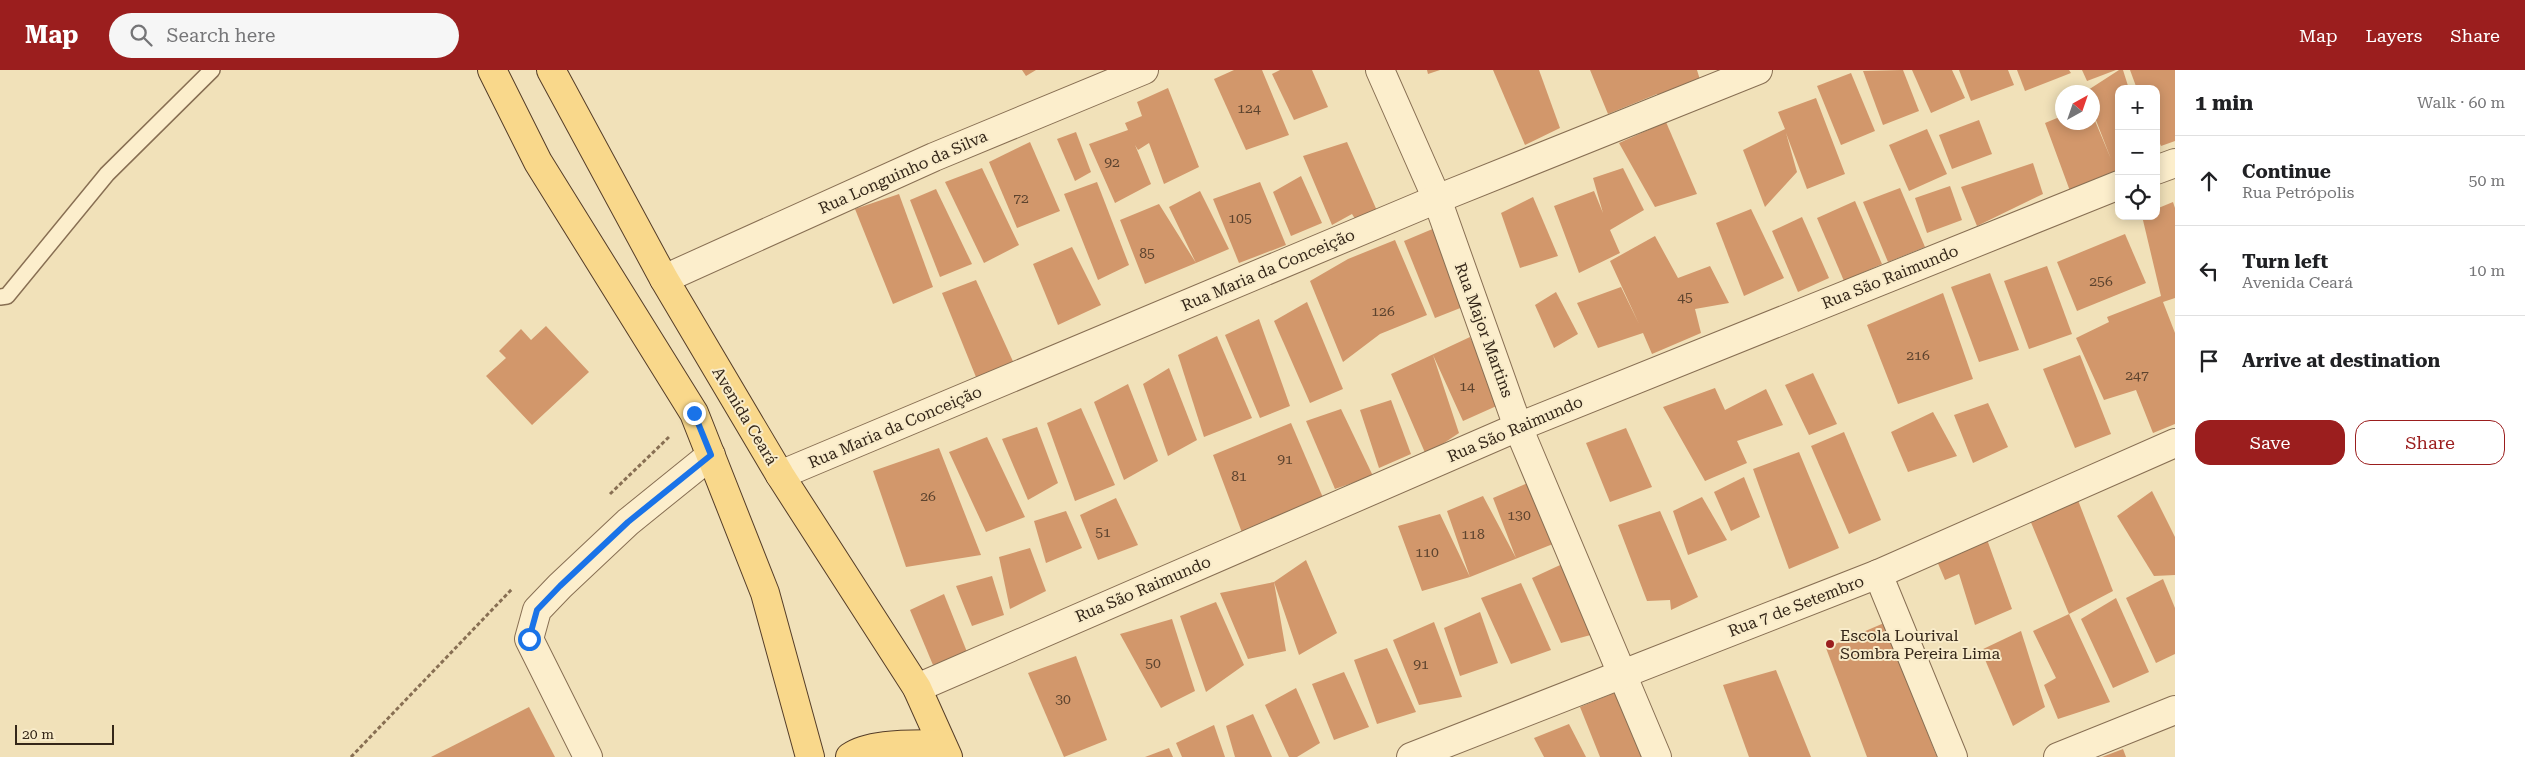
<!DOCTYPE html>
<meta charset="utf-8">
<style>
:root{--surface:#fff;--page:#f6f6f6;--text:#202124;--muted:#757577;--line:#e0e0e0;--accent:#9b1e1e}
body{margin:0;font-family:"Roboto Serif",serif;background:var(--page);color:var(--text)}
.controls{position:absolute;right:15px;top:15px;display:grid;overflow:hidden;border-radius:10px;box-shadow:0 2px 12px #0003}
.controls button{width:45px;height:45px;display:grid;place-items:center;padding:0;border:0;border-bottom:1px solid var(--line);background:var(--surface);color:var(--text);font:25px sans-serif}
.compass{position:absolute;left:2055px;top:15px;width:45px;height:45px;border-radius:50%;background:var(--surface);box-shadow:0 2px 12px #0003;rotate:40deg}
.scale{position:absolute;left:15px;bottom:12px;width:99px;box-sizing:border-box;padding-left:5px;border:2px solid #352719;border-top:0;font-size:14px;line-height:18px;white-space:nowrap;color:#352719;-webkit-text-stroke:4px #f8ebc9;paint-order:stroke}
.stop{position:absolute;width:15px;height:15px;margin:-11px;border:4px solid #1a73e8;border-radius:50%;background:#fff}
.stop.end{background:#1a73e8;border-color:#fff;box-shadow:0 1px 5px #0008}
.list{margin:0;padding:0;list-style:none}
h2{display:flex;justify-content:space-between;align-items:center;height:65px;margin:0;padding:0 20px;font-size:21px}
h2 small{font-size:16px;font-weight:400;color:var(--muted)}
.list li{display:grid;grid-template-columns:32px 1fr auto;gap:15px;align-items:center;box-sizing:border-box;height:90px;padding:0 20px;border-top:1px solid var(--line)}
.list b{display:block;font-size:19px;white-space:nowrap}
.list p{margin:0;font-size:16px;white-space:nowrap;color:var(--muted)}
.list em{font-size:16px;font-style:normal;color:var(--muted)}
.actions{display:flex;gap:10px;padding:15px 20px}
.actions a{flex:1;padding:11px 0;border:1px solid var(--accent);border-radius:15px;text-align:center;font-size:18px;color:var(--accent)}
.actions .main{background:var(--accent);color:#fff}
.icon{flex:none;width:28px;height:28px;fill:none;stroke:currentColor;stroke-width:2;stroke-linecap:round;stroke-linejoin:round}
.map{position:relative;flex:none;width:2175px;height:687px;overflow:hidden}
header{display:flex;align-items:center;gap:30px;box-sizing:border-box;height:70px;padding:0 25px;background:var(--accent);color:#fff}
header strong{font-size:24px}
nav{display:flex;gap:28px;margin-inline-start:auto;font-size:18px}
.search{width:350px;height:45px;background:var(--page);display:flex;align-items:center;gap:12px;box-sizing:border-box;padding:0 18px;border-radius:28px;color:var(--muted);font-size:19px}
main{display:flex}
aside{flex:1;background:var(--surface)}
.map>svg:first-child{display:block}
.building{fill:#d2976b}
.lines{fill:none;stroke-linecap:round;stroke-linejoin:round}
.lane-casing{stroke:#886f53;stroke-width:18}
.street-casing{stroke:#886f53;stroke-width:30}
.primary-casing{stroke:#553d28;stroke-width:30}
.path{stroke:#886f53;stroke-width:3;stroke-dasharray:4 2.5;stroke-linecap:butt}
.lane{stroke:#fceecc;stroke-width:15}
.street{stroke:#fceecc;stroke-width:28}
.primary{stroke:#f9d88b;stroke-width:28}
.route{stroke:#1a73e8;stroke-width:6}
.poi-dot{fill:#9b1e1e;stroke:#f8ebc9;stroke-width:2}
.labels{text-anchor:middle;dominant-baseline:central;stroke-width:4;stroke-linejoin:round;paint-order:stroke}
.number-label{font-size:14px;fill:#5c432e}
.street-label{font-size:16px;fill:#352719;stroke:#f8ebc9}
.poi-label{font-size:16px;fill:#352719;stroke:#f8ebc9;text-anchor:start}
</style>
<header>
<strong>Map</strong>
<div class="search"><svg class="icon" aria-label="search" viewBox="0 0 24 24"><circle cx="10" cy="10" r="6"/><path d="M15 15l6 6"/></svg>Search here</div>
<nav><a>Map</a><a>Layers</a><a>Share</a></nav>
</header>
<main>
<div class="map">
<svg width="2175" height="687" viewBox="0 0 2175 687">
<rect width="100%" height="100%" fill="#f1e1b9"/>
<g class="building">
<path d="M1022 0H1036L1026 6Z"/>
<path d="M1234 0H1262L1289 65 1246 80 1214 9Z"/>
<path d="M1280 0H1312L1328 37 1294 50 1272 4Z"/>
<path d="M1427 0H1440L1428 4Z"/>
<path d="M1493 0H1539L1560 58 1525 75Z"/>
<path d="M1590 0H1697L1701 13 1659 28 1657 24 1608 44Z"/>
<path d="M1903 0 1919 41 1883 55 1863 1Z"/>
<path d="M1912 0H1952L1965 28 1931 43Z"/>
<path d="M1959 0H2008L2014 15 1971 31Z"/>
<path d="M2017 0H2069L2071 3 2025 21Z"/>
<path d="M2082 0H2116L2087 11Z"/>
<path d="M2119 0H2123L2129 19H2119V106L2070 121 2045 53 2062 46V52H2092L2093 46 2111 89 2092 40V22H2085Z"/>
<path d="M2130 0H2175V71L2161 76 2156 65V19H2137Z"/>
<path d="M1851 3 1875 61 1841 75 1817 16Z"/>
<path d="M1168 18 1199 97 1164 114 1149 73 1138 80 1135 75 1151 114 1115 133 1089 74 1128 60 1125 53 1142 46 1137 32Z"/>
<path d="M1816 28 1845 104 1807 119 1786 63 1797 102 1765 137 1743 80 1785 59 1778 42Z"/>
<path d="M1979 50 1992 84 1952 99 1939 65Z"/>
<path d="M1666 52 1697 124 1655 137 1619 73Z"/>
<path d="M1927 59 1947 104 1909 121 1889 75Z"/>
<path d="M1076 62 1091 102 1075 111 1057 69Z"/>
<path d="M1030 72 1060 141 1017 158 989 92Z"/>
<path d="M1347 72 1381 150 1361 158 1352 144 1332 155 1303 86Z"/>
<path d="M2033 93 2043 124 1977 156 1961 117Z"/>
<path d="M982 98 1019 175 984 193 945 112Z"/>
<path d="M1623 98 1644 140 1610 160 1620 183 1579 203 1554 136 1594 121 1603 143 1593 108Z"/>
<path d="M1301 106 1322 153 1291 166 1273 122Z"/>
<path d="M1097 112 1129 195 1098 210 1064 124Z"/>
<path d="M1260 112 1286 175 1239 193 1213 129Z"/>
<path d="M1950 116 1962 150 1927 163 1915 128Z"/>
<path d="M1900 118 1925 177 1888 192 1863 132Z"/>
<path d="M936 119 972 194 940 207 910 130Z"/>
<path d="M1200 121 1229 179 1196 193 1145 214 1120 150 1159 134 1196 193 1169 137Z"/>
<path d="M899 124 933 217 893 234 855 139Z"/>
<path d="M1533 127 1558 186 1520 198 1501 143Z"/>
<path d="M1855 131 1882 194 1844 211 1817 148Z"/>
<path d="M2173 132 2175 138V228L2163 232 2175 263V354L2153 363 2136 320 2104 330 2076 268 2109 252 2107 247 2161 226 2142 146H2156V139Z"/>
<path d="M1751 139 1784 208 1744 226 1716 153Z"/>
<path d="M1802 147 1829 208 1798 222 1772 161Z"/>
<path d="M1442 155 1473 233 1435 248 1404 171Z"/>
<path d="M2125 164 2146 213 2077 241 2057 192Z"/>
<path d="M1655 166 1678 208 1710 196 1729 233 1695 239 1701 263 1652 284 1643 263 1598 278 1577 233 1621 217 1639 254 1610 191Z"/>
<path d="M1395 170 1427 245 1380 264 1343 292 1310 211 1348 189Z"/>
<path d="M1072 177 1101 235 1058 255 1033 194Z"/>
<path d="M2047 196 2072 264 2029 279 2004 211Z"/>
<path d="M1990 203 2019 280 1979 292 1951 217Z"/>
<path d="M976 210 1016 298 978 312 942 223Z"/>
<path d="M1556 222 1578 264 1554 278 1535 235Z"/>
<path d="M1943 223 1973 309 1898 334 1867 255Z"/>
<path d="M1307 232 1343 319 1310 333 1274 251Z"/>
<path d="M1259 249 1290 336 1260 348 1225 265Z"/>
<path d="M546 256 589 302 532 355 486 306 506 288 499 281 521 259 531 270Z"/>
<path d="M1217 266 1252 348 1204 367 1178 285Z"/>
<path d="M1470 267 1501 334 1463 351 1433 285 1459 363 1426 385 1391 304Z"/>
<path d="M2080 285 2111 364 2075 378 2043 299Z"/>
<path d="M1169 298 1197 370 1168 386 1143 314Z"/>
<path d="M1813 303 1837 354 1809 365 1785 315Z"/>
<path d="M1128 314 1158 391 1124 410 1094 332Z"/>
<path d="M1715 318 1725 340 1766 319 1783 355 1737 371 1747 393 1705 411 1663 337Z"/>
<path d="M1391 330 1411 384 1379 398 1360 340Z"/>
<path d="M1988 333 2008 377 1973 393 1954 345Z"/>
<path d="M1081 338 1115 415 1075 431 1047 353Z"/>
<path d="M1341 339 1373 406 1335 419 1306 351Z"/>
<path d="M1933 342 1957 386 1908 402 1891 362Z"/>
<path d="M1291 353 1324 430 1244 468 1213 385Z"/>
<path d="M1037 357 1058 413 1028 430 1002 369Z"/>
<path d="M1626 358 1652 417 1610 432 1586 373Z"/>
<path d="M1844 362 1881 450 1849 464 1811 376Z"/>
<path d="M987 367 1025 447 986 462 949 382Z"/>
<path d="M939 378 981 485 906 497 873 401Z"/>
<path d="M1799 382 1839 478 1789 499 1753 399Z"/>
<path d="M1744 407 1760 447 1731 461 1714 422Z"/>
<path d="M1530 412 1558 472 1470 507 1422 521 1398 456 1440 444 1470 507 1447 441 1483 426 1516 488 1493 428Z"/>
<path d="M2152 421 2175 467V505L2154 506 2117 446Z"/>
<path d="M2076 425 2113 521 2069 544 2027 443Z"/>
<path d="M1702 427 1727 470 1688 485 1673 441Z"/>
<path d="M1116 428 1138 475 1098 490 1080 445Z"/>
<path d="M1066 441 1082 478 1046 493 1034 451Z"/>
<path d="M1660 441 1698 527 1671 540 1670 530 1647 531 1618 455Z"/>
<path d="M1984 461 2012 539 1975 555 1959 504 1945 510 1934 484Z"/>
<path d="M1030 478 1046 521 1010 539 999 487Z"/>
<path d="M1306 490 1337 563 1299 585 1274 512 1286 581 1248 589 1220 523 1274 512Z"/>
<path d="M1571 490 1598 563 1561 573 1532 508Z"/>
<path d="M992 506 1004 545 972 556 956 516Z"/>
<path d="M2163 509 2175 538V584L2156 593 2126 528Z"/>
<path d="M1521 513 1551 580 1511 594 1481 528Z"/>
<path d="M944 524 967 582 933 595 910 540Z"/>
<path d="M2116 528 2149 602 2113 618 2081 549Z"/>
<path d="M1216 532 1244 595 1206 622 1180 546Z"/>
<path d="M1480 542 1498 593 1460 606 1444 558Z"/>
<path d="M2069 544 2110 632 2058 649 2044 615 2056 608 2033 561Z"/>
<path d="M1172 549 1195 621 1161 638 1120 564Z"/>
<path d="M1434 552 1462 627 1419 635 1393 570Z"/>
<path d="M1884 553 1937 687H1867L1826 578Z"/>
<path d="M2021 561 2045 637 2013 656 1981 580Z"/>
<path d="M1387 578 1416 642 1377 654 1354 590Z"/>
<path d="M1076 586 1107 670 1064 687 1028 603Z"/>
<path d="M1776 600 1811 687H1749L1723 615Z"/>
<path d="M1344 602 1369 657 1334 670 1312 614Z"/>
<path d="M1296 618 1320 673 1297 687H1289L1265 635Z"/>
<path d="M1626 618 1654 687H1600L1580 637Z"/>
<path d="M529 637 555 687H431Z"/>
<path d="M1253 644 1272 687H1235L1226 656Z"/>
<path d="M1569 654 1586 687H1544L1534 668Z"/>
<path d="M1214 655 1225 687H1182L1176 673Z"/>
<path d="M1169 678 1173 687H1145Z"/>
<path d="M2123 679 2126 687H2102Z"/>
</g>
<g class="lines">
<g class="lane-casing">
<path id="lane" d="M0 227 7 226 107 104 212 0"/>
</g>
<g class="street-casing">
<g id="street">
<path d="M1380 0 1437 129 1518 357 1657 687"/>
<path d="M2156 100 2175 93"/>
<path d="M664 209 934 87 1144 0"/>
<path d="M780 405 1437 129 1758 0"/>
<path d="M1878 504 1953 687"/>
<path d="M917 618 1518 357 2119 115"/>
<path d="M588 687 529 569 537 540 560 516 628 452 711 385"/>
<path d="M1411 687 1878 504 2175 373"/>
<path d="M2058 687 2175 640"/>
</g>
</g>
<g class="primary-casing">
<g id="primary">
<path d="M492 0 538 92 694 343 765 523 810 687"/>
<path d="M551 0 664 209 780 405 917 618 948 687"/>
<path d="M850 687C871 672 916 675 941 674"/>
</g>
</g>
<g class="path">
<path d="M610 424 670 366"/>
<path d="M351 687 512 519"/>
</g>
<use href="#lane" class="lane"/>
<use href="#street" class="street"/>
<use href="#primary" class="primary"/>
</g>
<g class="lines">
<path class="route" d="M529 569 537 540 560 516 628 452 711 385 694 343"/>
</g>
<circle class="poi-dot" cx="1830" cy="574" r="5"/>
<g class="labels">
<g class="number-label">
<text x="1249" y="38">124</text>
<text x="1112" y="92">92</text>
<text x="1021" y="128">72</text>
<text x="1240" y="148">105</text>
<text x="1147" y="183">85</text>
<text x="2101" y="211">256</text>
<text x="1685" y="227">45</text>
<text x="1383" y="241">126</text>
<text x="1918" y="285">216</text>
<text x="2137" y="305">247</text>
<text x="1467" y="316">14</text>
<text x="1285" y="389">91</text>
<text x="1239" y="406">81</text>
<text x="928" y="426">26</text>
<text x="1519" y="445">130</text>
<text x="1103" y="462">51</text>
<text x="1473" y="464">118</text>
<text x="1427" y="482">110</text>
<text x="1153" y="593">50</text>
<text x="1421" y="594">91</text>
<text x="1063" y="629">30</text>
</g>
<g class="street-label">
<text transform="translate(903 102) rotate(-24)">Rua Longuinho da Silva</text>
<text transform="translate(1268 200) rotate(-23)">Rua Maria da Conceição</text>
<text transform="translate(1890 207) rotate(-22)">Rua São Raimundo</text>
<text transform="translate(1484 260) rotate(70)">Rua Major Martins</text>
<text transform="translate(745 346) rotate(59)">Avenida Ceará</text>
<text transform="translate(895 357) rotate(-23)">Rua Maria da Conceição</text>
<text transform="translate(1515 359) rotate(-23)">Rua São Raimundo</text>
<text transform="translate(1143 519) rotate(-23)">Rua São Raimundo</text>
<text transform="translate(1796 536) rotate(-21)">Rua 7 de Setembro</text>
</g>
<g class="poi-label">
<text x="1840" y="565">Escola Lourival<tspan x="1840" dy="18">Sombra Pereira Lima</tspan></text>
</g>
</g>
</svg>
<div class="controls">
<button>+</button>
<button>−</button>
<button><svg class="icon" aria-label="locate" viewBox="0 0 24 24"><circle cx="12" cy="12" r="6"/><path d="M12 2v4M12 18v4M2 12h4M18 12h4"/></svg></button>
</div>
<svg class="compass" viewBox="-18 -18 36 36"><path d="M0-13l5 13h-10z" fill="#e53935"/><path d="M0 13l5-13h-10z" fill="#757577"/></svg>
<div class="scale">20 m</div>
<div class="stop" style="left:529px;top:569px"></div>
<div class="stop end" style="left:694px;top:343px"></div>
</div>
<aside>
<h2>1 min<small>Walk · 60 m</small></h2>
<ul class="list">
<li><svg class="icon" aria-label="ahead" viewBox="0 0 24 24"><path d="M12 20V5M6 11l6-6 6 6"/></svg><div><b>Continue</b><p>Rua Petrópolis</p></div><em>50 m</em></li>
<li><svg class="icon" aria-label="left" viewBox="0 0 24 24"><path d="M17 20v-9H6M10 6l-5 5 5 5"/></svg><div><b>Turn left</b><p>Avenida Ceará</p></div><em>10 m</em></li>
<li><svg class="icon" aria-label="arrive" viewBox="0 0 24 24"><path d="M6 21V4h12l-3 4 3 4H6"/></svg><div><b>Arrive at destination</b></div></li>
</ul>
<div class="actions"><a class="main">Save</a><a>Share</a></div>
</aside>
</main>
